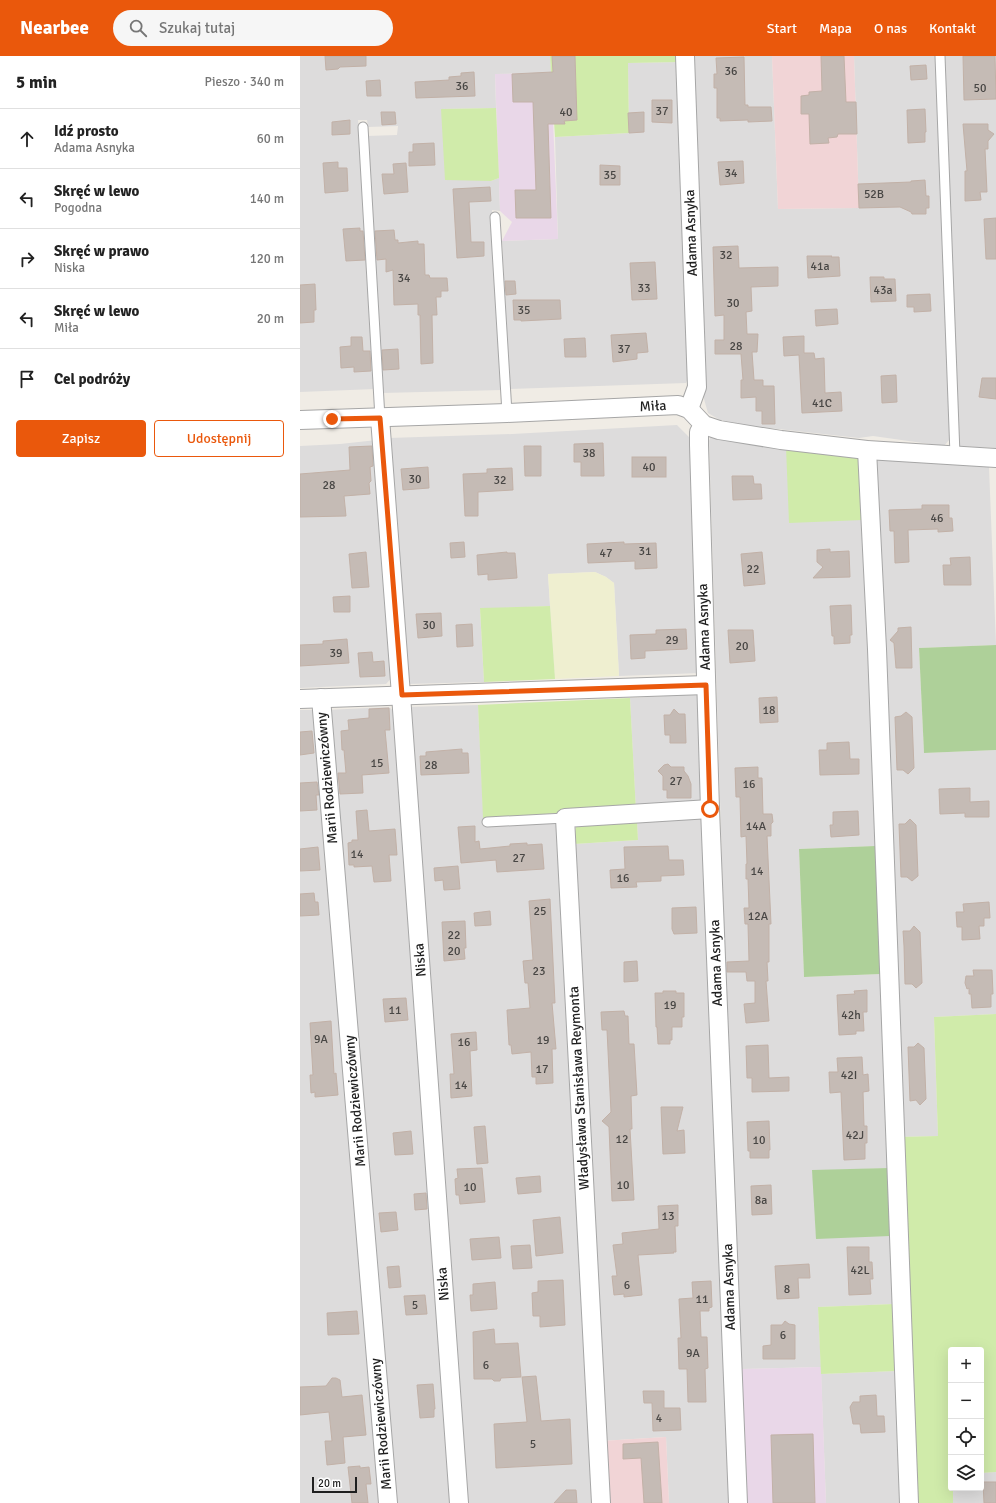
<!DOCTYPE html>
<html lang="pl">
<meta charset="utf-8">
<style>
:root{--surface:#fff;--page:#f6f6f6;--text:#222;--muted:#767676;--line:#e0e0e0;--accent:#ea580c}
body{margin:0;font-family:Signika,sans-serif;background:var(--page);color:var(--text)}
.controls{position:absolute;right:12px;bottom:12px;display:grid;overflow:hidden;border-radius:4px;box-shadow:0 4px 16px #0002}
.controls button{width:36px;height:36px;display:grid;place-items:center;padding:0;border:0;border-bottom:1px solid var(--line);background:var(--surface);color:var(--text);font:20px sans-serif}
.scale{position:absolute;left:12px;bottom:10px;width:45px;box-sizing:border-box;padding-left:4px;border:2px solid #1f1f1f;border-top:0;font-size:11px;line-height:14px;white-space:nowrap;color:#1f1f1f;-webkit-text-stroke:3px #fff;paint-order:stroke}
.stop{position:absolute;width:12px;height:12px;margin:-9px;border:3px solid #ea580c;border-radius:50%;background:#fff}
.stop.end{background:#ea580c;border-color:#fff;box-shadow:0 1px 4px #0008}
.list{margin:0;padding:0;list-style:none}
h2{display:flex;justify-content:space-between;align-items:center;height:52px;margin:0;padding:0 16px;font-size:17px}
h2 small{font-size:13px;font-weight:400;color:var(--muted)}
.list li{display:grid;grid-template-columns:26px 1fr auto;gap:12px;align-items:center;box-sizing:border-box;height:60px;padding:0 16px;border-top:1px solid var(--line)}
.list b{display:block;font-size:15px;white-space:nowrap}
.list p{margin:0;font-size:13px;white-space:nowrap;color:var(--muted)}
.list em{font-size:13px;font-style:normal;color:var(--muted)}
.actions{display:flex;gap:8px;padding:12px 16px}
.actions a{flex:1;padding:9px 0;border:1px solid var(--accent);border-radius:4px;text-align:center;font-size:14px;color:var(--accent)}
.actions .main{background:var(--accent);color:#fff}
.icon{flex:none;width:22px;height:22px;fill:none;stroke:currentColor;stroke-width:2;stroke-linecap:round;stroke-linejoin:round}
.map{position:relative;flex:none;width:696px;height:1447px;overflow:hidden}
header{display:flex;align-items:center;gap:24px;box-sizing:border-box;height:56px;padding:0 20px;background:var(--accent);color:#fff}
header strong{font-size:19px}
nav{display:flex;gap:22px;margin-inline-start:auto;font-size:14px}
.search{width:280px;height:36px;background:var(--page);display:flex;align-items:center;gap:10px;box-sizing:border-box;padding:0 14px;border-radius:22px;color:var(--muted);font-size:15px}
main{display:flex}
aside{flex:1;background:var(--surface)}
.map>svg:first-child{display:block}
.residential{fill:#dddcdc}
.commercial{fill:#f1d4d6}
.industrial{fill:#e9d7e8}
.farmland{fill:#efefd0}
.grass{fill:#d0ebaa}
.forest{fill:#aed099}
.building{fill:#c5bbb5;stroke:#c2b1a7}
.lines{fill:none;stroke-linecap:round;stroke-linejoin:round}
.lane-casing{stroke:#a6a6a6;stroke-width:11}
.street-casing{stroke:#a6a6a6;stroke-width:20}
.lane{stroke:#fff;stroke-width:9}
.street{stroke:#fff;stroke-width:18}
.route{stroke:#ea580c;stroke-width:5}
.labels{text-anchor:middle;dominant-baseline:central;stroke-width:3;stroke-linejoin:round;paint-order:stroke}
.number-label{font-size:12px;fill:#484644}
.street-label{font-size:14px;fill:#1f1f1f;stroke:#fff}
</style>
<header>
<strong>Nearbee</strong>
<div class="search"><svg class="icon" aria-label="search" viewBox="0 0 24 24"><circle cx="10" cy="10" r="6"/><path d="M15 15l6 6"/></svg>Szukaj tutaj</div>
<nav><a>Start</a><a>Mapa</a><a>O nas</a><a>Kontakt</a></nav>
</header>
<main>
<aside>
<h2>5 min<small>Pieszo · 340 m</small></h2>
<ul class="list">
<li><svg class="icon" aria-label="ahead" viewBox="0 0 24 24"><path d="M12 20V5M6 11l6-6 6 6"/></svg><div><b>Idź prosto</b><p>Adama Asnyka</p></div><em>60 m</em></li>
<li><svg class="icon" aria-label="left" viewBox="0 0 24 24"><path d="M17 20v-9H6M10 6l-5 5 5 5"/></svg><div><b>Skręć w lewo</b><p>Pogodna</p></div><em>140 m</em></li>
<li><svg class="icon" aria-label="right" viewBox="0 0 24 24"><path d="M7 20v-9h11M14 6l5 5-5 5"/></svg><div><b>Skręć w prawo</b><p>Niska</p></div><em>120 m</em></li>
<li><svg class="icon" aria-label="left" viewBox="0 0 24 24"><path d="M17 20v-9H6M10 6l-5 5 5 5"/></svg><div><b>Skręć w lewo</b><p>Miła</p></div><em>20 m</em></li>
<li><svg class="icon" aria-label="arrive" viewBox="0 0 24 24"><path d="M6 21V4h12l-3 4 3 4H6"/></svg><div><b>Cel podróży</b></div></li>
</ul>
<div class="actions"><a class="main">Zapisz</a><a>Udostępnij</a></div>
</aside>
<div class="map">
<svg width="696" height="1447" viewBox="0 0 696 1447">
<rect width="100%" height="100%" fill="#f0ece5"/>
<g class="residential">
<path d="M0 0H250L251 17 195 18 196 52 141 53 191 125 199 122 200 155 192 154 202 334 82 337 67 80 97 79 98 70 68 71 67 64H58L75 333 0 336Z"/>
<path d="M393 0H472L478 153 559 152 554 0H696V392L657 390V379H649V384L644 390 573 380 559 382 451 370 420 364 408 357 404 343Z"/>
<path d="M381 6 391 315 386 327 210 333 202 185 258 183 255 81 329 77 328 7Z"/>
<path d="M377 369 391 383 401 617 319 620 314 527 306 521 295 516 248 518 250 550 180 553 184 626 107 628 89 382 212 378Z"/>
<path d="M411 379 486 391 563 464 575 790 499 793 504 921 581 918 588 1112 512 1115 590 1180 594 1248 518 1251 521 1311 442 1313 426 938 409 385Z"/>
<path d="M77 384 94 619 86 628 0 632V390L40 388Z"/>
<path d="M579 403 689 411 696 589 619 592 624 697 696 694V958L634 961 638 1080 599 1081 574 407Z"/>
<path d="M402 638 405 751 336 755 330 642Z"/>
<path d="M178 649 184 771 262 766 293 1447H164L105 651Z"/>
<path d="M89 651 96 657 155 1447H90L26 654Z"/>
<path d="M0 654H18L85 1447H0Z"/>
<path d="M405 762 431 1447H369L366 1381 301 1385 274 788 338 784 337 766Z"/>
<path d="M596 1315 601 1447H526L521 1318Z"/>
<path d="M696 1416V1447H653V1432H681V1417Z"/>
</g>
<g class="commercial">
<path d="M472 0H554L559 152 478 153Z"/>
<path d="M366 1381 369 1447H305L301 1385Z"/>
</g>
<g class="industrial">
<path d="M251 17 258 183 202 185 212 166 200 155 195 18Z"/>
<path d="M521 1311 526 1447H445L442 1313Z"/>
</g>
<path class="farmland" d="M295 516 306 521 314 527 319 620 255 623 248 518Z"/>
<g class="grass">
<path d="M250 0H381V6L328 7 329 77 255 81Z"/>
<path d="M196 52 199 122 191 125 145 124 141 53Z"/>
<path d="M486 391 556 400 561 407 563 464 489 467Z"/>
<path d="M250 550 255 623 184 626 180 552Z"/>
<path d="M330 642 336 755 260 757 183 762 178 649Z"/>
<path d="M337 766 338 784 274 788 276 769Z"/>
<path d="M696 958V1416L681 1417V1294H651V1432H653V1447H615L599 1081 638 1080 634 961Z"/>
<path d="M594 1248 596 1315 521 1318 518 1251Z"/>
</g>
<g class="forest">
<path d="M696 589V694L624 697 619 592Z"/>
<path d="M575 790 581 918 504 921 499 793Z"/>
<path d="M588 1112 590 1180 516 1183 512 1114Z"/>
</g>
<g class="building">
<path d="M25 0H66V10L40 11 38 13 26 14Z"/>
<path d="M252 0H275L277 64 264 65 265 68H248L251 162H216L215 134H236L233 46H213L212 18 253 16Z"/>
<path d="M521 0H544L546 46H556L557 78H538L537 81 528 82 529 87 510 88 509 58H501V40L509 39V36L522 35Z"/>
<path d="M663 0H695L696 43 664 44Z"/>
<path d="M444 1 445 49H448V51H471L472 65 448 66V64L420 65V62H417V32H414V18H417L416 2Z"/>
<path d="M626 9 627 23 611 24 610 10Z"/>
<path d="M174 16 175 40 116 42 115 26 149 24V21L161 20V17Z"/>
<path d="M80 24 81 40H67L66 25Z"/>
<path d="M352 44H372V67L352 66Z"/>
<path d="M625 53 626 76H625V86L608 87 607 54Z"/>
<path d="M81 56H95L96 68 82 69Z"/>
<path d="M344 56V76L329 77 328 57Z"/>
<path d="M50 64V78L32 79V66Z"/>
<path d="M663 68H688V74L694 78 688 85V93H685L687 136H680L681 144 665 145V115H667Z"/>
<path d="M134 87 135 109 109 110V96H113V88Z"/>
<path d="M443 105 444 127 420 129 418 106Z"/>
<path d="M38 106V112H47L48 135 25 137 23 107Z"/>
<path d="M106 107 108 136 84 138 82 118H94L93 108Z"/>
<path d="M300 109 320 110V129H300Z"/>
<path d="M625 124 626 140H629V152H626V158H612L611 156 600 151 559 152 558 128 611 126V125Z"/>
<path d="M190 131 191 145 169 146 171 186H184V200L157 202 153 133Z"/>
<path d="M696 162V203H686L684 163Z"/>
<path d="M60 172V175H63L65 204 46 205 43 173Z"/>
<path d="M94 174 95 184H98V187L118 185V188H124L125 219H129L130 222H147L148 235H141V241H136L137 259H132L133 307 121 308 120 259H118V248L94 249 93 214 86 216V203L77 204 75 175Z"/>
<path d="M438 190 439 212 478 211V230L451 231 452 255 446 256 447 278H458L457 296H452L454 324H463V330H474L475 368H462V355H456V341L441 342V324H443L441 298H415V284H424V259L415 260 413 191Z"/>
<path d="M507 200H532L531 201H539L540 220 508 222Z"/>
<path d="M355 206 357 243 332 244 330 207Z"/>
<path d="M570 221H584V223H595L596 245 571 246Z"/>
<path d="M205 225H215L216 238 206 239Z"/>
<path d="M15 228 16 254H14V266L0 267V229Z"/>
<path d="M630 238 631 255 614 256V251H607V239Z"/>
<path d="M213 244H260L261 263 221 265V264H214Z"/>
<path d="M537 253 538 268 516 270 515 254Z"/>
<path d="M346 277 348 296 337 297V303L313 306 311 279Z"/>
<path d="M504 280V297H514L515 303 524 302 525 337 541 336 542 355 502 357 499 299 484 300 483 281Z"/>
<path d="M51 281H62L63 295H70L71 315 54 316V311L41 312 40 291 51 290Z"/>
<path d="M285 282 286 301H265L264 283Z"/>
<path d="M98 293 99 313 83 314 82 294Z"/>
<path d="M596 319 597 346 582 347 581 320Z"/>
<path d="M682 322H696V343L679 341Z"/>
<path d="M303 387 304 420H281V406H274V388Z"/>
<path d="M72 390 73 410 70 411 71 425 69 427 70 438 44 440 46 460 0 461V418L50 414 49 391Z"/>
<path d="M224 390H241V420H225Z"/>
<rect x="332" y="401" width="34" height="20"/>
<path d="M128 411 129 432 103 434 101 413Z"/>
<path d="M212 412 213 434 178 436V460H165L163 418 187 417V413Z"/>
<path d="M432 420H453L454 428H461L462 443 433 444Z"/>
<path d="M622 449H649V462H652L653 475 638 476V473L608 474 609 506 595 507 594 475H590L589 454 622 453Z"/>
<path d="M164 486 165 501 151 502 150 487Z"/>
<path d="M324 486V488L356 487 357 512 335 513V505L288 507 287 488Z"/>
<path d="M530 493V496L549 495 550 521 513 522 523 511 517 506V494Z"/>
<path d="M66 496 69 531 52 532 49 498Z"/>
<path d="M207 496V497H215L217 522 188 524V518L178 519 177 499Z"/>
<path d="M462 496 465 528 444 530 441 498Z"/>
<path d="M670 501 671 529H644L643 509H651L650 502Z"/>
<path d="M50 540V556H34L33 541Z"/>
<path d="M551 549 552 579H550V587L534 588V580H532L530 550Z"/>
<path d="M141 557 142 580 118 582 116 558Z"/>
<path d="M172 568 173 590 157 591 156 569Z"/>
<path d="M611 571 612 612H596L594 587 590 584 598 575V572Z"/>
<path d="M386 573 387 593 345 595V602L331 603 330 579 356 578V574Z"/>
<path d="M428 574H453L455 605 430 607Z"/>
<path d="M47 583 49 607 0 610V589L23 588V585Z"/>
<path d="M72 596 73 606 84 605 85 620 60 621 58 597Z"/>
<path d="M477 641 478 666 460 667 459 642Z"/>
<path d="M89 652 90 674H85L89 717 62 719 63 737 40 738 38 717H46L44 694H42L41 675 49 674 48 664 69 662V653Z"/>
<path d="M374 653 379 658H385L386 687H370V679H365L364 659H370Z"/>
<path d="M606 656 612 661 614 712 608 718 603 714H597L595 661 601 660Z"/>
<path d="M12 675 14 697 0 699V676Z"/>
<path d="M549 686 550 703H559V718L520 719 519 694H527V687Z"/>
<path d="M162 693V697H168L169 717 121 719 120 700H126V696Z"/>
<path d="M368 708 371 711H384V715L388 720 391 728V742H367V734H363V720L358 715 364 709Z"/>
<path d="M458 711V722H462L463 758H472L473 766 471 768V780H467L471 868H469V906H467L468 925H466L469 965 446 967 444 948 455 947V925H447L446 916H427V906L449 905 448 868H445L444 852H449L448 823H446V808H447L446 780 441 781 440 741H436L435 712Z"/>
<path d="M17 726 19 739H16L17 754 0 755V727Z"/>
<path d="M670 732V746L689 745V761H665V757L640 758 639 733Z"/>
<path d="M67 754 69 775 95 773 97 799H89L91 825 74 826 72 810 54 811V809H49L48 787 52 786V784H58L56 755Z"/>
<path d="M558 755 559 779 531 781 530 769H533V756Z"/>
<path d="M610 763 616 769 618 820 612 825 607 821H601L599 768H605Z"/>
<path d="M175 770V786L179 785 180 793 210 790V788L227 787V789L242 788 244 813 197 816 196 804 161 807 158 771Z"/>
<path d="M368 790 369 804H383L384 819 361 820V825L336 826 337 831 311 832 310 814 325 813 324 791Z"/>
<path d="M18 791 20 814 0 815V793Z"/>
<path d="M158 810 160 833 144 834 143 824 135 825 134 812Z"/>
<path d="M14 837 15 846H18L19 859 0 860V838Z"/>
<path d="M250 843 255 947H252L256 993H252L253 1027 236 1028V1021H232L231 996 212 998 211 989H209L207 954 230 952 228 927H225L223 905 233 904 229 845Z"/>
<path d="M689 846 690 862H684V870H679L680 883 662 884V871H657L656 856H664L663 848Z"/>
<path d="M396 851 397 877 374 878 372 873V852Z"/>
<path d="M190 855 191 869 175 870 174 857Z"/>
<path d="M165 865 166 892H164L165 903 144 905 142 866Z"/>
<path d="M614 870 620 876 622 927 616 932 612 928H605L604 890 603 875H610Z"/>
<path d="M337 905 338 925 324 926V906Z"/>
<path d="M673 914H692L693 938H691V951L672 952 671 938H669V932L667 933 665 927 666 920H674Z"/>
<path d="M567 934V956H563L564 975H556V978L539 979 537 939 555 938 554 935Z"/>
<path d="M363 935H376V937H384V961H382V971H372V984H370V988H358L357 971H356L355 937H363Z"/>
<path d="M106 942 108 964 85 966 83 943Z"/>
<path d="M324 955 325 960H328L329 988H334L337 1039 331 1040 332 1073H330L334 1144 312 1145 309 1071 302 1065 311 1056 307 974H302L301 956Z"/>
<path d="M31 965 34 1018 36 1017 38 1039 15 1041V1036L11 1037 10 1019H13L10 967Z"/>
<path d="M176 976 177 994 170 995 172 1040 151 1042 150 1018H154L151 978Z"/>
<path d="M618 987 624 992 626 1043 620 1049 616 1044 610 1045 608 991H614Z"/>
<path d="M468 989 469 1022 489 1021V1035L452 1036V1022H447L446 990Z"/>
<path d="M562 1001 563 1019 568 1018 569 1035 563 1036 564 1070H567V1087H565V1103L544 1104 541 1036 530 1037 529 1016H538L537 1002Z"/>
<path d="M361 1051H383L377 1075 384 1074 385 1097 363 1098Z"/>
<path d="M469 1065 470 1094H469V1102H450V1095H448L447 1066Z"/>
<path d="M185 1070 188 1107 177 1108 174 1071Z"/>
<path d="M111 1075 113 1098 95 1099 93 1077Z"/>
<path d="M182 1112 185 1146 160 1148 159 1139H156L155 1123 158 1122 157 1113Z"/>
<path d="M240 1120 241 1136 218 1138 216 1122Z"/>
<path d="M471 1129 472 1158 452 1159 451 1130Z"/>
<path d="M126 1137 127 1153 115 1154 114 1138Z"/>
<path d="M378 1149V1170H375L376 1196H373L374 1197 338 1199 342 1239 324 1241V1238L314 1239 312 1220H317L313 1189 323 1188 322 1177 359 1173 358 1150Z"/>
<path d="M96 1156 98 1174 81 1176 79 1157Z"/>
<path d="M260 1161 263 1197 236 1200 233 1164Z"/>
<path d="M199 1181 201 1202 172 1204 170 1183Z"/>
<path d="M230 1189 232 1212 213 1213 211 1190Z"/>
<path d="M547 1191H569V1206H572L573 1223H570L571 1238 549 1239Z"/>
<path d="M509 1208 510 1222H498L499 1242 477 1243 475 1210Z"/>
<path d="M99 1210 101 1231 89 1232 87 1211Z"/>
<path d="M263 1224 265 1269 240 1271V1260H233L232 1237 238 1236V1225Z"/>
<path d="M411 1225 412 1251 409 1252V1255H400L401 1281H407L408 1312 405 1313 406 1346H388L387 1313H379L378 1282H381L379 1243 393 1242 392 1226Z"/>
<path d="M195 1226 197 1253 171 1255 170 1239H173V1228Z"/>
<path d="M125 1239 127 1258 106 1259 104 1240Z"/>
<path d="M57 1255 59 1278 28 1279 27 1257Z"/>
<path d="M485 1265 489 1268 495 1269V1303H463V1290L471 1289V1269H482Z"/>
<path d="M194 1273 195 1288 218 1287 221 1321 201 1322 200 1325H194L192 1323H174L173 1276Z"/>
<path d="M236 1320 241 1365 270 1363 272 1408 196 1412 194 1368 227 1366 222 1321Z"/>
<path d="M32 1322H36L40 1324 42 1341 62 1339 66 1379 43 1381 45 1407 27 1409 25 1385H32L29 1356 0 1359V1331L26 1330Z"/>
<path d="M133 1328 135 1353H134V1361L120 1362 117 1329Z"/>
<path d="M343 1335H364V1352H380L381 1374 353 1375 352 1347H344Z"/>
<path d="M576 1339 577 1360H584L585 1376 561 1377 560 1368H553L550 1351 553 1346H560V1340Z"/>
<path d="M513 1378 515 1447H473L471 1379Z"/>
<path d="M358 1386 362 1447H344L341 1402 323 1403V1388Z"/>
<path d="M60 1410V1412L69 1411 71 1428H66L68 1447H52L48 1411Z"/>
<path d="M683 1426H696V1447H684Z"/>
<path d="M266 1434H276L277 1447H254Z"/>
</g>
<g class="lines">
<g class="lane-casing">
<g id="lane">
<path d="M640 0 655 399"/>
<path d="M63 71 80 362"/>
<path d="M195 161 207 357"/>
<path d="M187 766 265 762"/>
</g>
</g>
<g class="street-casing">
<g id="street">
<path d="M385 0 397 331 389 353"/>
<path d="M80 362 101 639 159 1447"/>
<path d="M0 364 207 357 378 349 389 353 404 369 419 374 481 384 567 394 696 402"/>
<path d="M404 369 399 376V389L410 753 438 1447"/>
<path d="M567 394 577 593 609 1447"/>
<path d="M21 642 88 1447"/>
<path d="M0 643 406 629"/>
<path d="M301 1447 265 762 410 753"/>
</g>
</g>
<use href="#lane" class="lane"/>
<use href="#street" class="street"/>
</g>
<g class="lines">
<path class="route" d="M32 363 80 362 102 639 406 629 410 753"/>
</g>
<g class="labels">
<g class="number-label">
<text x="431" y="15">36</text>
<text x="162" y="30">36</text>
<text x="680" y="32">50</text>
<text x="362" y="55">37</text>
<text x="266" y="56">40</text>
<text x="431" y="117">34</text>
<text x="310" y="119">35</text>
<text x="574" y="138">52B</text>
<text x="426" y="199">32</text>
<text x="520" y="210">41a</text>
<text x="104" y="222">34</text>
<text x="344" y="232">33</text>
<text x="583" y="234">43a</text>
<text x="433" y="247">30</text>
<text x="224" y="254">35</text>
<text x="436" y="290">28</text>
<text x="324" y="293">37</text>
<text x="522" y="347">41C</text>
<text x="289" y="397">38</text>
<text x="349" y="411">40</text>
<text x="115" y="423">30</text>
<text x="200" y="424">32</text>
<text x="29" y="429">28</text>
<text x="637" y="462">46</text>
<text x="345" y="495">31</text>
<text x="306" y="497">47</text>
<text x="453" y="513">22</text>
<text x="129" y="569">30</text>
<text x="372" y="584">29</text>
<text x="442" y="590">20</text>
<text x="36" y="597">39</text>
<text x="469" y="654">18</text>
<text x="77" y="707">15</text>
<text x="131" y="709">28</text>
<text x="376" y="725">27</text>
<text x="449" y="728">16</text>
<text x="456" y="770">14A</text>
<text x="57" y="798">14</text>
<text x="219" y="802">27</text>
<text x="457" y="815">14</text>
<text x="323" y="822">16</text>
<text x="240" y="855">25</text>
<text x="458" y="860">12A</text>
<text x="154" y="879">22</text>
<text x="154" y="895">20</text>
<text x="239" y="915">23</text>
<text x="370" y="949">19</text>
<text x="95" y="954">11</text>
<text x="551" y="959">42h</text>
<text x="21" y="983">9A</text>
<text x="243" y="984">19</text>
<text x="164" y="986">16</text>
<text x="242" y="1013">17</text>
<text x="549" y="1019">42I</text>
<text x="161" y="1029">14</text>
<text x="555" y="1079">42J</text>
<text x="322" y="1083">12</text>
<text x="459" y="1084">10</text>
<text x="323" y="1129">10</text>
<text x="170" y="1131">10</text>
<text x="461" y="1144">8a</text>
<text x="368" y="1160">13</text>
<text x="560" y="1214">42L</text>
<text x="327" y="1229">6</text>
<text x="487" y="1233">8</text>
<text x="402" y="1243">11</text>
<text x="115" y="1249">5</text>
<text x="483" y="1279">6</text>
<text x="393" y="1297">9A</text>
<text x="186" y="1309">6</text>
<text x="359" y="1362">4</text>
<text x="233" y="1388">5</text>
</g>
<g class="street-label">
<text transform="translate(391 177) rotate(-92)">Adama Asnyka</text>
<text transform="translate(353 350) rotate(-3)">Miła</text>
<text transform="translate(404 571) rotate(-92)">Adama Asnyka</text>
<text transform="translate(27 722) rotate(-95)">Marii Rodziewiczówny</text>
<text transform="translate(120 904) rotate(-94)">Niska</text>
<text transform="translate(416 907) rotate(-92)">Adama Asnyka</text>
<text transform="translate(279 1032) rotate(-93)">Władysława Stanisława Reymonta</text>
<text transform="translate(55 1045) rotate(-95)">Marii Rodziewiczówny</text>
<text transform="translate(143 1228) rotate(-94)">Niska</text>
<text transform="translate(429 1231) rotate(-92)">Adama Asnyka</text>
<text transform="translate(81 1368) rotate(-95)">Marii Rodziewiczówny</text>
</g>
</g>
</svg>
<div class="controls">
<button>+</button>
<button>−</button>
<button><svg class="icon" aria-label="locate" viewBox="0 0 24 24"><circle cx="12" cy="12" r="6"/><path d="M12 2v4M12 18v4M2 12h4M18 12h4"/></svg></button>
<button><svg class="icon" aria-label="layers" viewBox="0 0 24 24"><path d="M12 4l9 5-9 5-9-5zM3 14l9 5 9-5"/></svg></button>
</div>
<div class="scale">20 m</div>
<div class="stop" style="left:410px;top:753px"></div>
<div class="stop end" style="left:32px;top:363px"></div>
</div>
</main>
